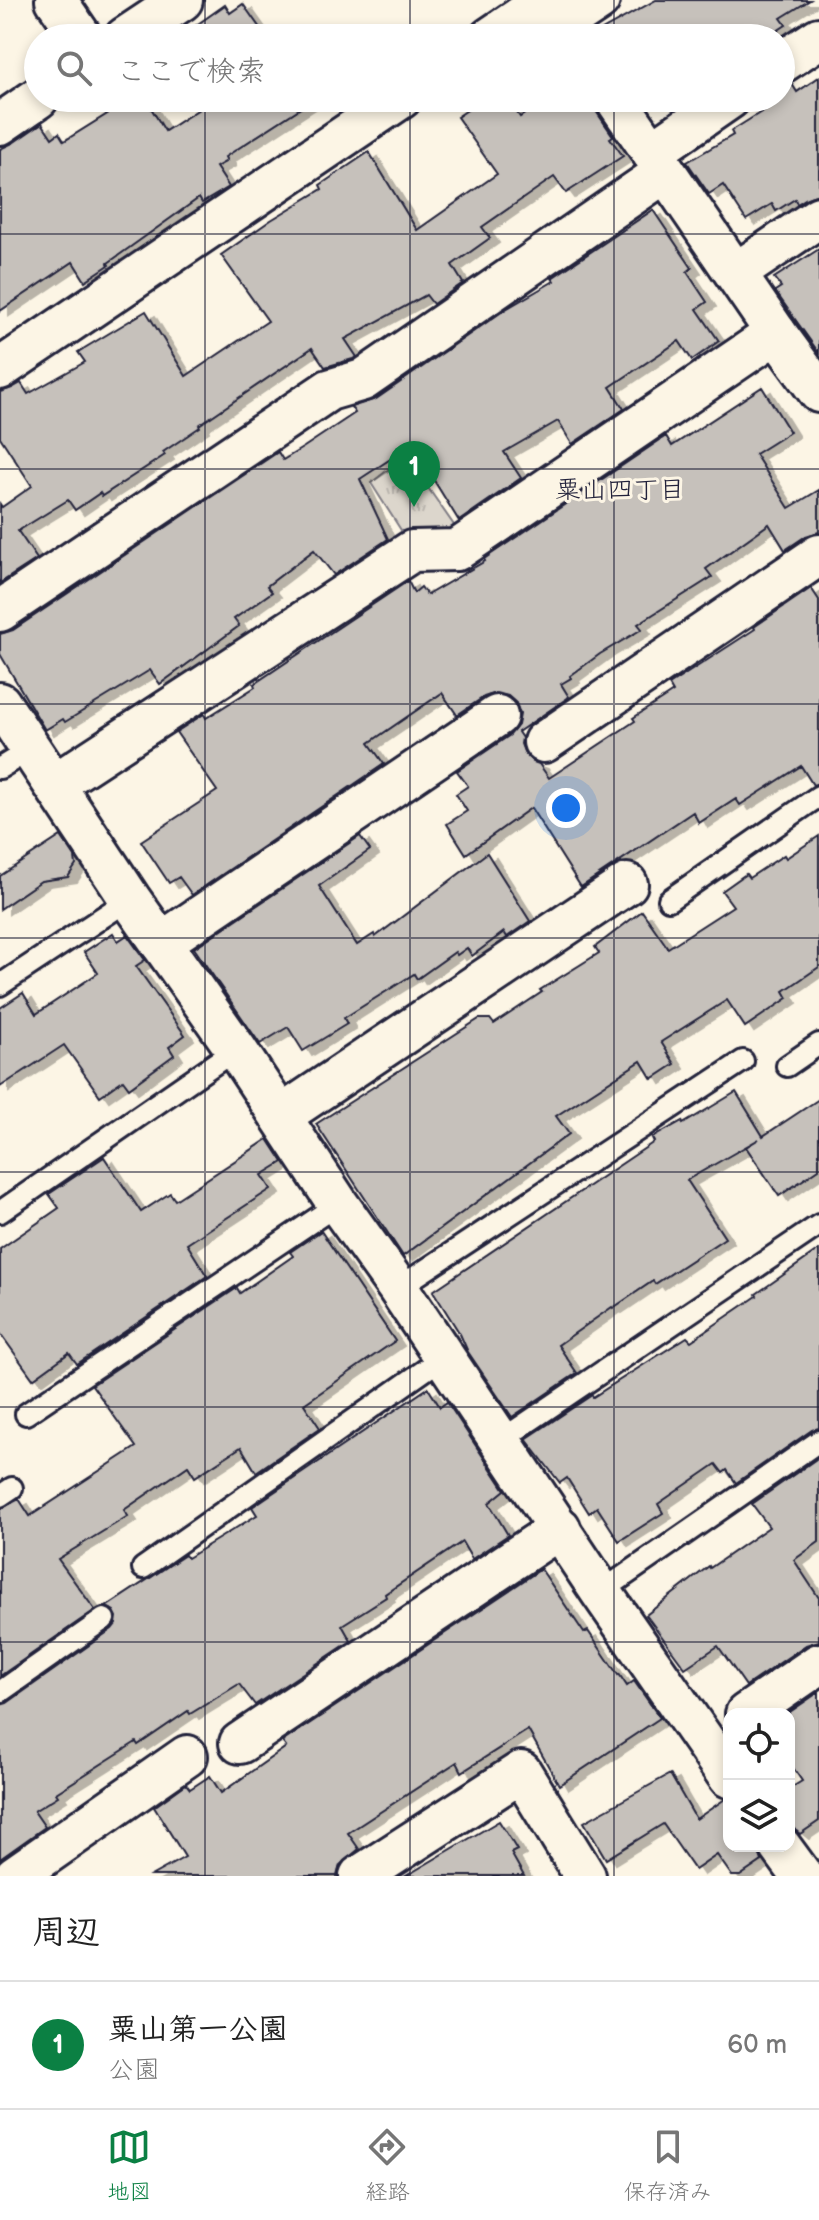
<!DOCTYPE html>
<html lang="ja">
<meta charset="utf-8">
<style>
:root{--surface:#fff;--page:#f2f2f2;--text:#222;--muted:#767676;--line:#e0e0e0;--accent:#0b8043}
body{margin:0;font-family:"Balsamiq Sans","Klee One",sans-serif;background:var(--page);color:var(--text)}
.controls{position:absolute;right:24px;bottom:24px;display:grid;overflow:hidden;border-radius:16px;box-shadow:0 4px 12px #0003}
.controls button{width:72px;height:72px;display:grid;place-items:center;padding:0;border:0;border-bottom:2px solid var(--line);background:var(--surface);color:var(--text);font:40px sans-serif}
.you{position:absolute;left:566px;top:808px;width:28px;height:28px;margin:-20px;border:6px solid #fff;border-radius:50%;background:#1a73e8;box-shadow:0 0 0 12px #1a73e833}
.badge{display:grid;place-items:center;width:52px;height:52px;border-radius:50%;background:var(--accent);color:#fff;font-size:26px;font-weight:700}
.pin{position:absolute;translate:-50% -66px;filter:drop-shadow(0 2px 4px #0008)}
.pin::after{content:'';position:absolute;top:42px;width:28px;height:24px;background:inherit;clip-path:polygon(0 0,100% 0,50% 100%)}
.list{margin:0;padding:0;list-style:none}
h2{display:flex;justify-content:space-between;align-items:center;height:104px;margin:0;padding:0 32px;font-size:34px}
h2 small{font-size:26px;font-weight:400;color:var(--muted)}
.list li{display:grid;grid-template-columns:52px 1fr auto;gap:24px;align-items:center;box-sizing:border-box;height:128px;padding:0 32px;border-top:2px solid var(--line)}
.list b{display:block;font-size:30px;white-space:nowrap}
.list p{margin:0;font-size:26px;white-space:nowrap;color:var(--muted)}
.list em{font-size:26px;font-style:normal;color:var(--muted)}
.icon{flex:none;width:44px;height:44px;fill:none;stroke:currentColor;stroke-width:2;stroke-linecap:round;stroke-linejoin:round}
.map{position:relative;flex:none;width:819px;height:1876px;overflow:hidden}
.search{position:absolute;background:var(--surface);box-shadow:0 4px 12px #0003;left:24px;right:24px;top:24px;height:88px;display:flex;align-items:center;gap:20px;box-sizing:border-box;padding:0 28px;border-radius:44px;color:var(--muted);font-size:30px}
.sheet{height:232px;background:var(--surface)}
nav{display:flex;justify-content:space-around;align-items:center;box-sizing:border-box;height:112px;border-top:2px solid var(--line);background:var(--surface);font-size:22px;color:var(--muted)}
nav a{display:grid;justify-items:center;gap:4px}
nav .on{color:var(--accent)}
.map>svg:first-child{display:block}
.park{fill:url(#park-tufts);stroke:#7f7c84;stroke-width:2}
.building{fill:#c6c1bb;stroke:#22223b;stroke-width:2;filter:url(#shadow)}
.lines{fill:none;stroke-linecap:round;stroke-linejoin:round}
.lane-casing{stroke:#22223b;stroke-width:26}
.street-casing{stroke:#22223b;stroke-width:46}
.lane{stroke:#fcf5e5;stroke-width:20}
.street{stroke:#fcf5e5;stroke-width:40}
.grid{fill:none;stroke:#22223b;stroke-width:2;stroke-opacity:0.55}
.labels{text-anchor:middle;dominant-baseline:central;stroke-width:6;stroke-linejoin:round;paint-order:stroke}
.neighbourhood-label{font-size:26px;fill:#22223b;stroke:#fcf5e5}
</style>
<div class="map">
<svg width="819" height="1876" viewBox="0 0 819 1876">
<defs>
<pattern id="park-tufts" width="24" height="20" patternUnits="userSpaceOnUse" patternTransform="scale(2)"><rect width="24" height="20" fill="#dcd6cc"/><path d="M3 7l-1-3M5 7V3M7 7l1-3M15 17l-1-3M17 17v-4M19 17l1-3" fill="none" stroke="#bcb7b0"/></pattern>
<filter id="shadow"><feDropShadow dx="9" dy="5" stdDeviation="0" flood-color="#0004"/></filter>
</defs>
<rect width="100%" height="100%" fill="#fcf5e5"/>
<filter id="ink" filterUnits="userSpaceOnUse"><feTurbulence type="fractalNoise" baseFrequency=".0125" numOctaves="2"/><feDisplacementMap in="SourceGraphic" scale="16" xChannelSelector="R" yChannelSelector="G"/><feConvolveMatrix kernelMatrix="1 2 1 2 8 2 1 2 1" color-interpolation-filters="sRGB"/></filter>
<g filter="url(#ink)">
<path class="park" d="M406 456 458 531 406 538 371 483Z"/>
<g class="building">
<path d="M656 0H810L781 18 786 25 766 38H596L595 34Z"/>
<path d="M243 4 267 38H178L225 5 230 13Z"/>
<path d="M819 77V194L807 198 797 204 795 199 776 211 772 204 746 220 723 185 709 194 687 162 733 135 731 131 766 109 762 103 770 98H781V91L792 84 797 92Z"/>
<path d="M133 98H145L165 131 216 98H316L225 157 227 161 216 167 229 187 202 203 199 198 108 263 109 265 85 281 73 262 0 311V149L13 143 42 123 52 138 59 133 64 141Z"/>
<path d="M485 98H507L520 117 548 98H592L596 111 613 136 610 138 623 156 566 193 554 177 482 227 490 238 452 265 463 283 433 304 426 295 345 339 357 357 353 359 325 367 312 348 199 425 200 427 163 452 165 455 102 496 100 493 75 510 68 500 18 531 37 559 0 583V504L2 507 32 486 0 437V392L12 388 21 383 28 394 85 362 78 352 146 311 186 376 201 366 268 321 221 255 271 220 322 189 320 185 369 152 417 230 497 174 457 117Z"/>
<path d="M653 210 692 268 687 272 707 302 697 309 719 341 692 360 679 341 610 387 624 409 572 444 558 421 504 452 521 478 459 521 412 445 360 479 388 539 334 575 314 550 267 586 272 592 234 619 239 626 160 684 150 670 65 722 63 719 45 730 0 654V634L13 630 278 452 283 460 304 447 355 413 351 407 376 399 506 309 554 281 552 278Z"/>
<path d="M819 249V353L775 291 781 287 774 278Z"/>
<path d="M762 387 790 432 755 454 789 508 819 490V532L806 536 785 550 769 524 706 569 712 577 638 624 642 629 600 654 570 676 571 678 561 684 569 697 518 732 522 738 521 744 525 754 533 762 539 764 549 778 635 721 633 718 673 692 669 685 755 629 754 627 811 588 819 600V783L813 785 801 766 740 805 736 799 699 823 693 812 581 887 531 808 466 854 447 824 467 811 456 794 468 786 457 771 510 735 518 725 520 714 516 703 508 696 496 693 484 697 457 715 442 693 369 743 384 764 192 895 179 877 169 883 141 841 217 791 176 732 204 714 206 718 255 687 254 684 408 581 414 593 421 587 427 595 485 561 484 559 666 436 672 446Z"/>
<path d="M61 836 75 857 76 865 68 877 41 881 0 909V876Z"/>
<path d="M360 836 370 850 319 886 357 945 374 934 375 937 487 853 530 921 507 937 504 932 472 956 467 948 457 955 455 952 417 979 414 974 344 1018 347 1024 303 1051 288 1027 260 1044 194 948Z"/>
<path d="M819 836V967L784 991 788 998 745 1027 727 1000 661 1042 675 1064 652 1079 641 1061 556 1116 569 1134 403 1256 316 1124 479 1019H490L494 1024 542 992 540 990 599 953 595 947 642 911 668 948 733 906 722 891 746 874 749 878 784 855 786 858Z"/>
<path d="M113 933 118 941 127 935 145 960 136 966 185 1035 169 1047 174 1055 129 1088 123 1080 100 1096 64 1045 0 1087V1008L23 993 36 1014 98 973 84 952Z"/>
<path d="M736 1092 763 1136 819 1099V1169L779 1196 746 1147 759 1139 687 1180 725 1238 655 1284 653 1281 613 1308 612 1307 558 1345 577 1373 512 1417 468 1352 460 1334 433 1291 654 1142 652 1138 682 1121 683 1124Z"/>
<path d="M268 1139 283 1162 262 1175 271 1189 187 1244 207 1276 77 1364 69 1353 33 1379 0 1333V1249L59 1208 49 1194 104 1157 141 1212 170 1193 175 1200Z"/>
<path d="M321 1231 395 1341 304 1404 320 1428 256 1472 241 1447 195 1477 188 1466 124 1510 128 1516 58 1559 95 1610 0 1676V1509L19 1499 30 1516 136 1447 92 1385 237 1288 240 1293 293 1256 290 1252Z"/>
<path d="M819 1250V1428L812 1430 736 1483 727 1470 723 1473 716 1464 658 1504 663 1513 619 1541 597 1507 589 1513 567 1478 560 1483 526 1439 592 1395 593 1397 687 1337 691 1341 757 1296 756 1294Z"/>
<path d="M428 1388 440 1407 447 1402 505 1490 489 1503 508 1535 472 1559 462 1542 385 1594 386 1597 342 1625 351 1641 255 1705 239 1684 190 1714 188 1711 138 1745 136 1742 56 1793 58 1796 34 1811 45 1827 0 1859V1705L7 1703 112 1629 116 1624 117 1617 114 1611 106 1607 185 1555 187 1558 257 1515 252 1507Z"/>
<path d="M819 1457V1542L794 1560 819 1598V1641L806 1645 746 1686 718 1646 685 1668 646 1615 709 1566 710 1568 769 1527 752 1504Z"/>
<path d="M541 1569 584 1633 588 1631 618 1675 619 1674 627 1686 634 1681 660 1718 559 1785 528 1730 462 1772 457 1762 348 1833 359 1849 340 1865 337 1876H151L185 1857 154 1807 186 1784 190 1789 210 1776 221 1793 286 1747 282 1742Z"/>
<path d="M819 1692V1821L800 1834 789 1825V1789L802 1781 789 1762V1714H787Z"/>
<path d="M670 1774 696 1819 725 1799 729 1800V1846H757L762 1861 740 1876H732L717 1855 695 1870 663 1824 606 1859 584 1822Z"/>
<path d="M499 1821 517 1850 511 1853 524 1876H406Z"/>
</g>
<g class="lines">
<g class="lane-casing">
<g id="lane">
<path d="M0 768 31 749"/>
<path d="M669 900 819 796"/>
<path d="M0 985 130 899"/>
<path d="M787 1066 819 1044"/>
<path d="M0 1212 236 1049"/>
<path d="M398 1288 743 1061"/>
<path d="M26 1414 338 1204"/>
<path d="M500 1441 819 1225"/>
<path d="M0 1496 12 1488"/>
<path d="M143 1568 445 1356"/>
<path d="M601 1592 819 1441"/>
<path d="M0 1692 104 1619"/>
</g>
</g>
<g class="street-casing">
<g id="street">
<path d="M56 0 82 38"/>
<path d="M547 0 573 38"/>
<path d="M563 24 599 0"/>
<path d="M125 38 182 0"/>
<path d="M490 38 546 0"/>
<path d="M781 63 819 38"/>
<path d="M615 98 776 333 819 392"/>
<path d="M0 124 38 98"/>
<path d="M652 152 730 98"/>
<path d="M736 273 819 217"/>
<path d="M0 369 401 98"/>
<path d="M0 611 329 390 363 380 665 172"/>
<path d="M0 703 130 899 236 1049 338 1204 398 1288 601 1592 729 1777"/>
<path d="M544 742 819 555"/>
<path d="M55 784 412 551 457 550 776 333"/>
<path d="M161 943 497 716"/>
<path d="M281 1116 627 884"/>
<path d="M746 1714 819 1664"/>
<path d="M240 1743 560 1528"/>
<path d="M780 1846 802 1876"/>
<path d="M15 1876 187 1756"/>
<path d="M360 1876 521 1772 585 1876"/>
</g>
</g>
<use href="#lane" class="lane"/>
<use href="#street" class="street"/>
</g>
</g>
<path class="grid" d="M205 0V38M410 0V38M614 0V38M205 98V1876M410 98V1876M614 98V1876M0 234H819M0 469H819M0 704H819M0 938H819M0 1172H819M0 1407H819M0 1642H819"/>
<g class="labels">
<g class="neighbourhood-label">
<text x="620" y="490">粟山四丁目</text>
</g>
</g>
</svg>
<div class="controls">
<button><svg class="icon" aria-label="locate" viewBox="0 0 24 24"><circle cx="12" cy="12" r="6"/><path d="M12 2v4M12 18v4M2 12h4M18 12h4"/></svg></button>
<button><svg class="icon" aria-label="layers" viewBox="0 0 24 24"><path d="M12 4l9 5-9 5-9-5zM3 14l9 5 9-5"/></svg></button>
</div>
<div class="you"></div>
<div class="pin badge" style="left:414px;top:507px">1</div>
<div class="search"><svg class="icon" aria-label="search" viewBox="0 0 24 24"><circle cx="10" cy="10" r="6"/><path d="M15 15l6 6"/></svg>ここで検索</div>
</div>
<section class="sheet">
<h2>周辺<small></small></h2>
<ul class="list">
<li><span class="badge">1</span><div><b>粟山第一公園</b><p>公園</p></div><em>60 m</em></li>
</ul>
</section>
<nav>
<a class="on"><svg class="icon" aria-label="map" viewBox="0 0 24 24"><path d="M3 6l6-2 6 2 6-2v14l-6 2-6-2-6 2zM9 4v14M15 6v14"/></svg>地図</a>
<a><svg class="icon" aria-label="directions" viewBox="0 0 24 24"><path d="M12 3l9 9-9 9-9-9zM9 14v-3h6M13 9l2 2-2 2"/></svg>経路</a>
<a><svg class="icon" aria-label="saved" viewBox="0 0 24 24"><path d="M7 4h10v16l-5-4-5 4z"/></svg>保存済み</a>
</nav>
